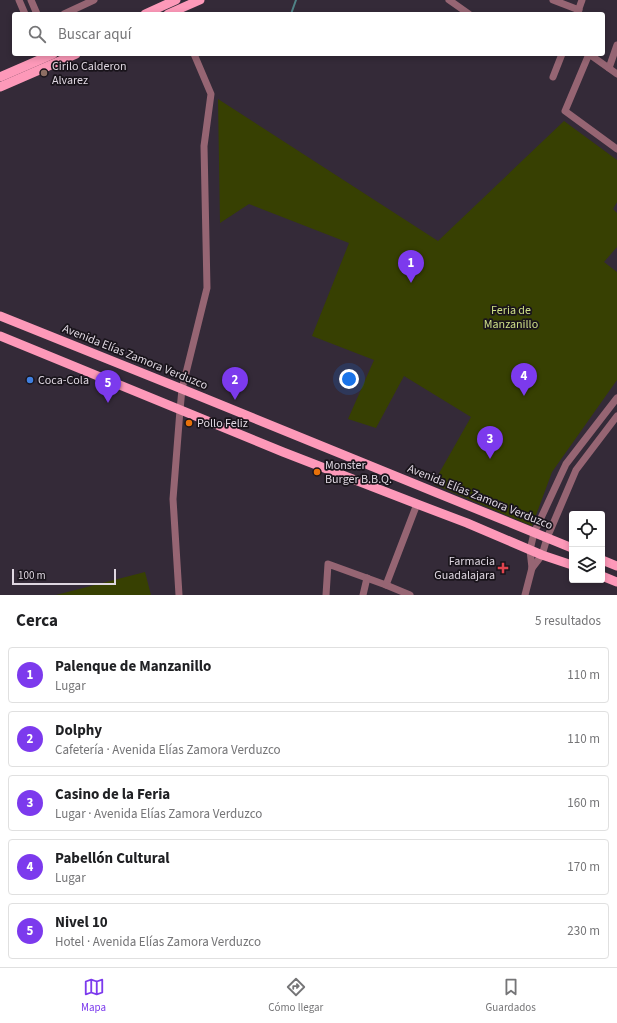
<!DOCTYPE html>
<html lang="es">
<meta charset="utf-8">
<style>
:root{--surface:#fff;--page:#f2f2f2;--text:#202124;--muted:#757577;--line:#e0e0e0;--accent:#7c3aed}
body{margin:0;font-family:"Source Sans 3",sans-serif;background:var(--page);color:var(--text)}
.controls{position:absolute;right:12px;bottom:12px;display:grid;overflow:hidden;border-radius:4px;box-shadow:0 2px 6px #0003}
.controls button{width:36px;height:36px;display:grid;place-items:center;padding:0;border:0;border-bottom:1px solid var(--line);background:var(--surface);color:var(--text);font:20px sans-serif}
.scale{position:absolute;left:12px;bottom:10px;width:104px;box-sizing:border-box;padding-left:4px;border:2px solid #dfd7e1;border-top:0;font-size:11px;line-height:14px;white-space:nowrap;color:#dfd7e1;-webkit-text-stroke:3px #19141b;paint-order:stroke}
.you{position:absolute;left:349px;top:379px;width:14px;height:14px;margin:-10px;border:3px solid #fff;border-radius:50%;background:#1a73e8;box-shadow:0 0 0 6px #1a73e833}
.badge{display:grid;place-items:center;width:26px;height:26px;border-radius:50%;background:var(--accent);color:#fff;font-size:13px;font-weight:700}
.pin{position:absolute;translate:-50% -33px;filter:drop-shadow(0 1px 2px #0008)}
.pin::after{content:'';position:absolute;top:21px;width:14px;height:12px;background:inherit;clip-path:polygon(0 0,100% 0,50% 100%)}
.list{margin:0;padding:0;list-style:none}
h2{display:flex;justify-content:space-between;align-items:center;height:52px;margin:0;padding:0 16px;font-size:17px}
h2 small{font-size:13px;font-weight:400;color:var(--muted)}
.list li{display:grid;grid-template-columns:26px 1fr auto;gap:12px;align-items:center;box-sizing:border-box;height:56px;margin:0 8px 8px;padding:0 8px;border:1px solid var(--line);border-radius:4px}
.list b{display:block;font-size:15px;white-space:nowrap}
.list p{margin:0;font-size:13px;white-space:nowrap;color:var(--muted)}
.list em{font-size:13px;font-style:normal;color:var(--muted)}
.icon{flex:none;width:22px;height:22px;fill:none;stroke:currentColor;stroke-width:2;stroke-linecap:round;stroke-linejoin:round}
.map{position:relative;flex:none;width:617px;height:595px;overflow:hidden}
.search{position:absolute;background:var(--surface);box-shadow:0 2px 6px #0003;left:12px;right:12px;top:12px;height:44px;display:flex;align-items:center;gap:10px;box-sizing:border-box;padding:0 14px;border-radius:4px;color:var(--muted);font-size:15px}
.sheet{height:372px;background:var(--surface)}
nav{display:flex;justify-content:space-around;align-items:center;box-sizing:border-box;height:56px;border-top:1px solid var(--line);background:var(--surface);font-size:11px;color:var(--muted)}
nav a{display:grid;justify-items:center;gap:2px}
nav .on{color:var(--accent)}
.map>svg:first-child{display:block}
.green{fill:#374002}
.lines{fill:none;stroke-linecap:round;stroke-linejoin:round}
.stream{stroke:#508286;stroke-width:2}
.minor{stroke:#966573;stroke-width:7}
.major{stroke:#fd99b9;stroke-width:9}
.education-dot{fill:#8d6e63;stroke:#19141b;stroke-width:1.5}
.shop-dot{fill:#3f7fe0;stroke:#19141b;stroke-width:1.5}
.food-dot{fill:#e8710a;stroke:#19141b;stroke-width:1.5}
.health-dot{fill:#e0444e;stroke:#19141b;stroke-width:1.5}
.labels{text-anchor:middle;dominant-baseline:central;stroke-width:3.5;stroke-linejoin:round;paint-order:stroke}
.poi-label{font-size:12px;fill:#dfd7e1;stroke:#19141b;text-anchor:start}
.park-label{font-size:12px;fill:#cedf86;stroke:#19141b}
.street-label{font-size:12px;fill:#dfd7e1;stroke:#19141b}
</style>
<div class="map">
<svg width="617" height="595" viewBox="0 0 617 595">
<rect width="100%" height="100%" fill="#342a38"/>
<g class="green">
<path d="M218 99 438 241 564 121 617 160V202L613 209 617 213V247L604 262 617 272V380L552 472 532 526 433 484 471 417 404 376 376 428 348 419 374 360 312 336 349 243 249 204 220 223Z"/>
<path d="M145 572 151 595H56Z"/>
</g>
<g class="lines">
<path class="stream" d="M291 14 296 0"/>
<g class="minor">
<path d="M19 0 25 14"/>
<path d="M31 0 37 14"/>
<path d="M449 0 469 14"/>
<path d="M553 0 579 10"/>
<path d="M64 14 94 0"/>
<path d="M577 14 582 0"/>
<path d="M609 68 617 45"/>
<path d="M617 74 589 54 565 111 617 149"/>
<path d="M553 77 562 54"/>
<path d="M532 568 542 555 547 538 576 470 617 416"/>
<path d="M386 585 417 504"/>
<path d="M179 595 173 499 180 410 182 389 207 288 204 146 211 94 194 54"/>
<path d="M326 595 328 564 386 585 410 595"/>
<path d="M363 595 367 578"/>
<path d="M525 595 532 568 530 550 534 533 566 464 617 398"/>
</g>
<g class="major">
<path d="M145 14 176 0"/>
<path d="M168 14 200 0"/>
<path d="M0 77 53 54"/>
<path d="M0 87 76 54"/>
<path d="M0 316 182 389 572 548"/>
<path d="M0 336 283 452 417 504 467 523 542 555 572 565"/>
<path d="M602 560 617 566"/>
<path d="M602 576 617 582"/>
</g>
</g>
<circle class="education-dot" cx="44" cy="73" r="4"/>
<circle class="shop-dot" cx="30" cy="380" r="4"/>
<g class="food-dot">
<circle cx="189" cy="423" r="4"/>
<circle cx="317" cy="472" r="4"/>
</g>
<path class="health-dot" d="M501 562h4v4h4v4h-4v4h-4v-4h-4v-4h4z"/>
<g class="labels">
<g class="poi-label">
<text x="52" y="66">Cirilo Calderon<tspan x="52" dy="14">Alvarez</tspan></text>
<text x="38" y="380">Coca-Cola</text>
<text x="197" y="423">Pollo Feliz</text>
<text x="325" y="465">Monster<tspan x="325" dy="14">Burger B.B.Q.</tspan></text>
<text x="495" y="561" text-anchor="end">Farmacia<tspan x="495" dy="14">Guadalajara</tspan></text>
</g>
<g class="park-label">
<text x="511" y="310">Feria de<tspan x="511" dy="14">Manzanillo</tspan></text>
</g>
<g class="street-label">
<text transform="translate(135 357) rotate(22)">Avenida Elías Zamora Verduzco</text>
<text transform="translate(480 497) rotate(22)">Avenida Elías Zamora Verduzco</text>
</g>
</g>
</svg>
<div class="controls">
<button><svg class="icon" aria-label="locate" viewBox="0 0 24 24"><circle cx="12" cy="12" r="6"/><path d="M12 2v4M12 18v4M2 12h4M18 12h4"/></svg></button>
<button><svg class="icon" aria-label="layers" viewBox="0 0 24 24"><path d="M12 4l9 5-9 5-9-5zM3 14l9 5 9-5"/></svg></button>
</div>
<div class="scale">100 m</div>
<div class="you"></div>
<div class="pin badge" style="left:411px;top:283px">1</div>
<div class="pin badge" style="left:235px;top:400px">2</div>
<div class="pin badge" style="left:490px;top:459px">3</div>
<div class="pin badge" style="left:524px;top:396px">4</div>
<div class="pin badge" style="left:108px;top:403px">5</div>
<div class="search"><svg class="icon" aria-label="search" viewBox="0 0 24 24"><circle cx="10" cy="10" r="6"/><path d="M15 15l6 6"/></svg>Buscar aquí</div>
</div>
<section class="sheet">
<h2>Cerca<small>5 resultados</small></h2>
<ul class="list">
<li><span class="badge">1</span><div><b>Palenque de Manzanillo</b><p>Lugar</p></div><em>110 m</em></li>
<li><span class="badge">2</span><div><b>Dolphy</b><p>Cafetería · Avenida Elías Zamora Verduzco</p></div><em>110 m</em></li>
<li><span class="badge">3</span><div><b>Casino de la Feria</b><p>Lugar · Avenida Elías Zamora Verduzco</p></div><em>160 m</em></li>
<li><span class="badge">4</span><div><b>Pabellón Cultural</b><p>Lugar</p></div><em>170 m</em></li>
<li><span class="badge">5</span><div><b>Nivel 10</b><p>Hotel · Avenida Elías Zamora Verduzco</p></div><em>230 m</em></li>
</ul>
</section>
<nav>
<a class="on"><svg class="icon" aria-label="map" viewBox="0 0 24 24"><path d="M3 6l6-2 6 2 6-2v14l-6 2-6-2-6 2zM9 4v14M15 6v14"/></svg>Mapa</a>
<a><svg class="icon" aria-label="directions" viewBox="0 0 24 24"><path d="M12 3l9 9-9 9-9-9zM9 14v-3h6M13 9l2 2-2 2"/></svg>Cómo llegar</a>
<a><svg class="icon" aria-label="saved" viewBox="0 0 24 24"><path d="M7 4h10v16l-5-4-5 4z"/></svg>Guardados</a>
</nav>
